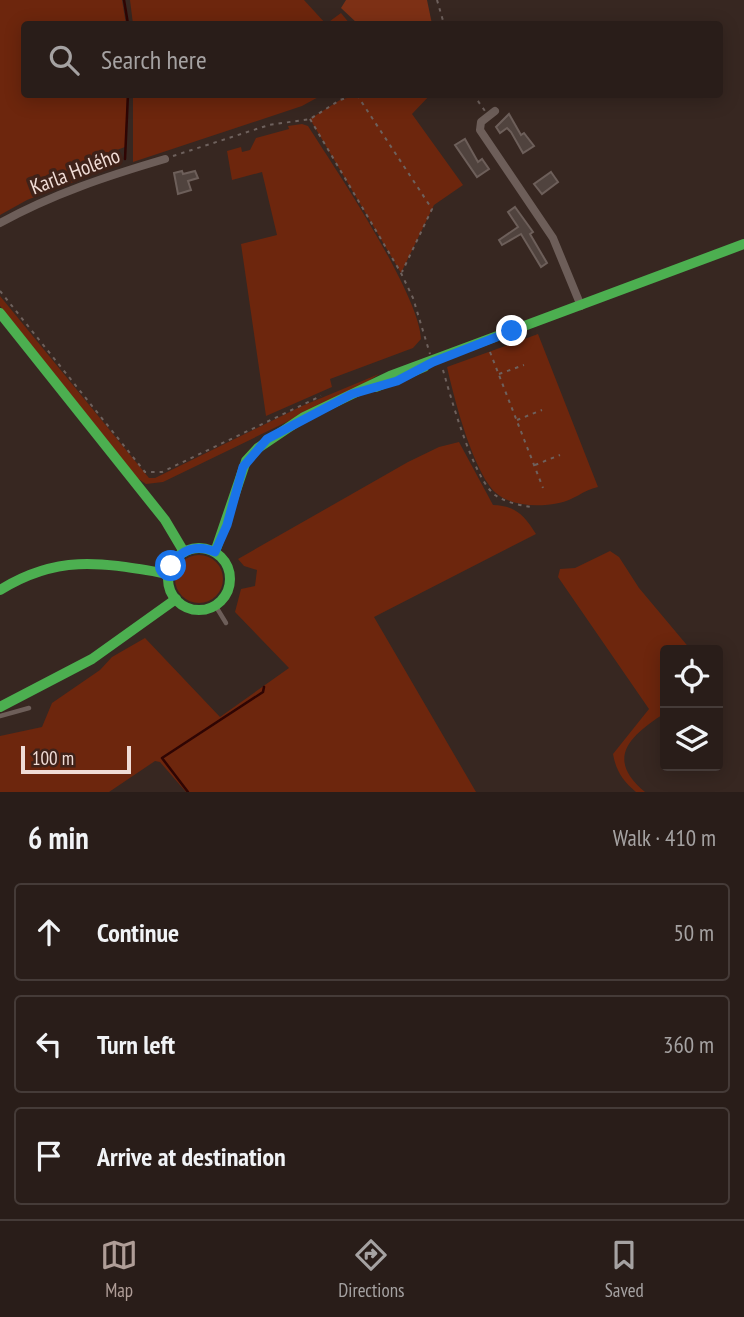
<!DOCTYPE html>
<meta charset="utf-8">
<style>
:root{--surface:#291d19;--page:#352a26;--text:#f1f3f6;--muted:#a5a2a2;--line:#453b38;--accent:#af9d97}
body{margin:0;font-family:"PT Sans Narrow",sans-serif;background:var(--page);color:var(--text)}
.controls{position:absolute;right:21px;bottom:21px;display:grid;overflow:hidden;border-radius:7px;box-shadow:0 4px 18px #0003}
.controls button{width:63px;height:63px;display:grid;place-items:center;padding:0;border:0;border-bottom:2px solid var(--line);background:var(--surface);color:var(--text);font:35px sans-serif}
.scale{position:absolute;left:21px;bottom:18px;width:110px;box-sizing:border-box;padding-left:7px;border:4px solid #f0dcd6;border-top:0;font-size:19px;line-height:24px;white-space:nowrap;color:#f0dcd6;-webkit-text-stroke:5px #3f2219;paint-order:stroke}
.stop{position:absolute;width:21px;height:21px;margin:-16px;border:5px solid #1a73e8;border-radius:50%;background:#fff}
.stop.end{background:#1a73e8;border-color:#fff;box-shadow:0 2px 7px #0008}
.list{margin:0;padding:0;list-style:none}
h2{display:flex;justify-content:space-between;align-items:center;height:91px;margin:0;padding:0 28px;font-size:30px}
h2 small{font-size:23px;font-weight:400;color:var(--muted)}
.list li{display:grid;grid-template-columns:46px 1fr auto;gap:21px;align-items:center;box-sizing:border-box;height:98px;margin:0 14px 14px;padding:0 14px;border:2px solid var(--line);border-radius:7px}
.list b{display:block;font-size:26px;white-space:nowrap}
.list em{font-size:23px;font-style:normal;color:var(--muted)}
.icon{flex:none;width:38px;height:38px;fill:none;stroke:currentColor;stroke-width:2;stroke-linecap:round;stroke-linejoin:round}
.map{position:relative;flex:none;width:744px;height:792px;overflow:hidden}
.search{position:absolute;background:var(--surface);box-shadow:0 4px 18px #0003;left:21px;right:21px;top:21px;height:77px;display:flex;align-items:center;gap:18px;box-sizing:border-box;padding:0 24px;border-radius:7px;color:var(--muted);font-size:26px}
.sheet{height:427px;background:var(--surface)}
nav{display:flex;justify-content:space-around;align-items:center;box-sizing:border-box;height:98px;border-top:2px solid var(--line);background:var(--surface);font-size:19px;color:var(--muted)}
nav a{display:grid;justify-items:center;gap:4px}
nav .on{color:var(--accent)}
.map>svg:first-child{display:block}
.green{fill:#6d260d}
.forest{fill:#7d3015}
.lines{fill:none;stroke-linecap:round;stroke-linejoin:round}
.stream{stroke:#2f0503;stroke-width:2.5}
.building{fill:#50433e;stroke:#6d5f5a;stroke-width:2}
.path{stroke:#6e615d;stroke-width:2;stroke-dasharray:3.5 5;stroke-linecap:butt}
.lane{stroke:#6d5e59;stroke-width:4.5}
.street{stroke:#6d5e59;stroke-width:8}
.fast{stroke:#4caf50;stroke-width:10}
.route{stroke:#1a73e8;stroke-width:9}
.labels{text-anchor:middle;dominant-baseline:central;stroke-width:7;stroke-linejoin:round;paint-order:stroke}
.street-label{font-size:21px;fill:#f0dcd6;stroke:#3f2219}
</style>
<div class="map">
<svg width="744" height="792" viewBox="0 0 744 792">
<rect width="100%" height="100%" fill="#372721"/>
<g class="green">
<path d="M0 0H122L126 24H24V94L127 95 125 147 103 155 97 173 27 200 0 215Z"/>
<path d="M130 0H304L326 24 341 13 350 24H133Z"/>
<path d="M133 95V94L322 95 302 106 133 162Z"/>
<path d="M358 95H430L412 114 463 185 434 205 401 273 310 119 340 100Z"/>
<path d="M302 124 308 126C336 170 419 293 421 339L413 348 330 379 332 387 266 416 241 244 277 235 262 172 232 180 227 151 241 147 242 152 250 150 256 138 289 129 288 126Z"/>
<path d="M0 296 149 478H155L302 406 379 374 363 385 163 482 146 484 137 478 0 306Z"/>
<path d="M538 334 598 487C583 490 573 501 559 503 539 507 512 507 496 493 473 472 454 398 447 367Z"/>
<path d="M459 442 493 505C516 506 524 515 536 534L374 617 476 792H186L160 762 155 761 109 792H0V736L42 727 52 703 100 670 112 657 145 638 220 717 289 668 235 612 241 589 255 586 257 570 244 566 238 559 408 462 439 447Z"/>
<path d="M610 551 619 557 639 588 691 650H665V713C631 735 604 758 645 792H636C623 781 616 771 613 754L649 709 558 577 560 569 575 568Z"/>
<circle cx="199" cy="579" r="24"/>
</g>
<path class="forest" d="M346 0H427L432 24H358L341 8Z"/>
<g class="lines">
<g class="stream">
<path d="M124 0 128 24"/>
<path d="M125 159 128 94"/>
<path d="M188 792 162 758 263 692 264 687"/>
</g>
</g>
<g class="building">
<path d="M509 114 521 135 524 133 534 146 523 153 511 132 507 128 500 133 496 127Z"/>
<path d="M465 139 478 162 482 159 489 169 477 177 455 145Z"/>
<path d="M182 171 183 174 195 171 198 178 188 181 191 190 178 194 174 173Z"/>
<path d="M551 172 558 182 542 194 534 184Z"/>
<path d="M515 207 533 232 530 234 547 263 541 267 521 234 502 245 499 240 518 227 508 212Z"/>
</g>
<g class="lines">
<g class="path">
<path d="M437 0 444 24"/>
<path d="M397 94H416"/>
<path d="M473 94 485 111"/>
<path d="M357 95 432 209 402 272"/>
<path d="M310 119 401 273 413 298 430 354"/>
<path d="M173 156 269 125 310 119 340 100 358 94"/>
<path d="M0 291 145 472H162L321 396"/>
<path d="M490 352 543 488"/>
<path d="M443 370C451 398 473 478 495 495 505 502 519 505 531 507"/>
<path d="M499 374 524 365"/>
<path d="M517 420 542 410"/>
<path d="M535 465 560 455"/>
</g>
<g class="lane">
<path d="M215 605 226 623"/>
<path d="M0 716 29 708"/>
</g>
<g class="street">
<path d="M495 111 481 122 480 130 553 238 581 306"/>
<path d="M0 223C53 194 107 176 165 159"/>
</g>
<g class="fast">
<path d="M0 313 165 520 184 552"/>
<path d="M376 387 424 367"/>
<circle cx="199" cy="579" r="31"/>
<path d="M215 552 246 461 258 448 304 417 390 376 744 244"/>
<path d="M0 590C59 553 104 563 169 574"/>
<path d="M0 707 92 659 176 599"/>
</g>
</g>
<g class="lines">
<path class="route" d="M171 566C181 549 197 544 215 552L227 525 243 467 267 439 352 394 397 381 433 362 512 331"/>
</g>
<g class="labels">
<g class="street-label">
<text transform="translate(75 171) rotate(-21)">Karla Holého</text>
</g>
</g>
</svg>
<div class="controls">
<button><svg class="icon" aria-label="locate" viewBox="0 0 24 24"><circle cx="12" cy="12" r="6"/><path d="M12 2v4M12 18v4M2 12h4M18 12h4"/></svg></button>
<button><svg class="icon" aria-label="layers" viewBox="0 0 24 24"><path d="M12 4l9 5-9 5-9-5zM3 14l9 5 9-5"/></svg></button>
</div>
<div class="scale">100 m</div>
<div class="stop" style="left:171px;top:566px"></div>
<div class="stop end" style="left:512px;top:331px"></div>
<div class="search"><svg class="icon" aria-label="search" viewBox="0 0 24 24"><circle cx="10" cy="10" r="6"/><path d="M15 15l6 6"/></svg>Search here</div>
</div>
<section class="sheet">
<h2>6 min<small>Walk · 410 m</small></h2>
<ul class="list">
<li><svg class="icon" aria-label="ahead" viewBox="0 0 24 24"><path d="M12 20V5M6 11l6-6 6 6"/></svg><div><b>Continue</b></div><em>50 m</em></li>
<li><svg class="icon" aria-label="left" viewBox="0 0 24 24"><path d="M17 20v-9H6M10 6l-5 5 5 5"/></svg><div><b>Turn left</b></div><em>360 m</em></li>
<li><svg class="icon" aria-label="arrive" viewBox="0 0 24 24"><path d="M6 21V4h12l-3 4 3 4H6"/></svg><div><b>Arrive at destination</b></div></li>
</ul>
</section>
<nav>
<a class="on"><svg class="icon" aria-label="map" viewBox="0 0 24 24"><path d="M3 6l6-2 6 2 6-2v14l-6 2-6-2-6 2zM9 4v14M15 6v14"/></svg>Map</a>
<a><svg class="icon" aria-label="directions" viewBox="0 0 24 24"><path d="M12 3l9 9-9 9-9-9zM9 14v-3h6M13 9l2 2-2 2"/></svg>Directions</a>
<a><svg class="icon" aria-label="saved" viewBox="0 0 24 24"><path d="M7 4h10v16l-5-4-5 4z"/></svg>Saved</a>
</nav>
